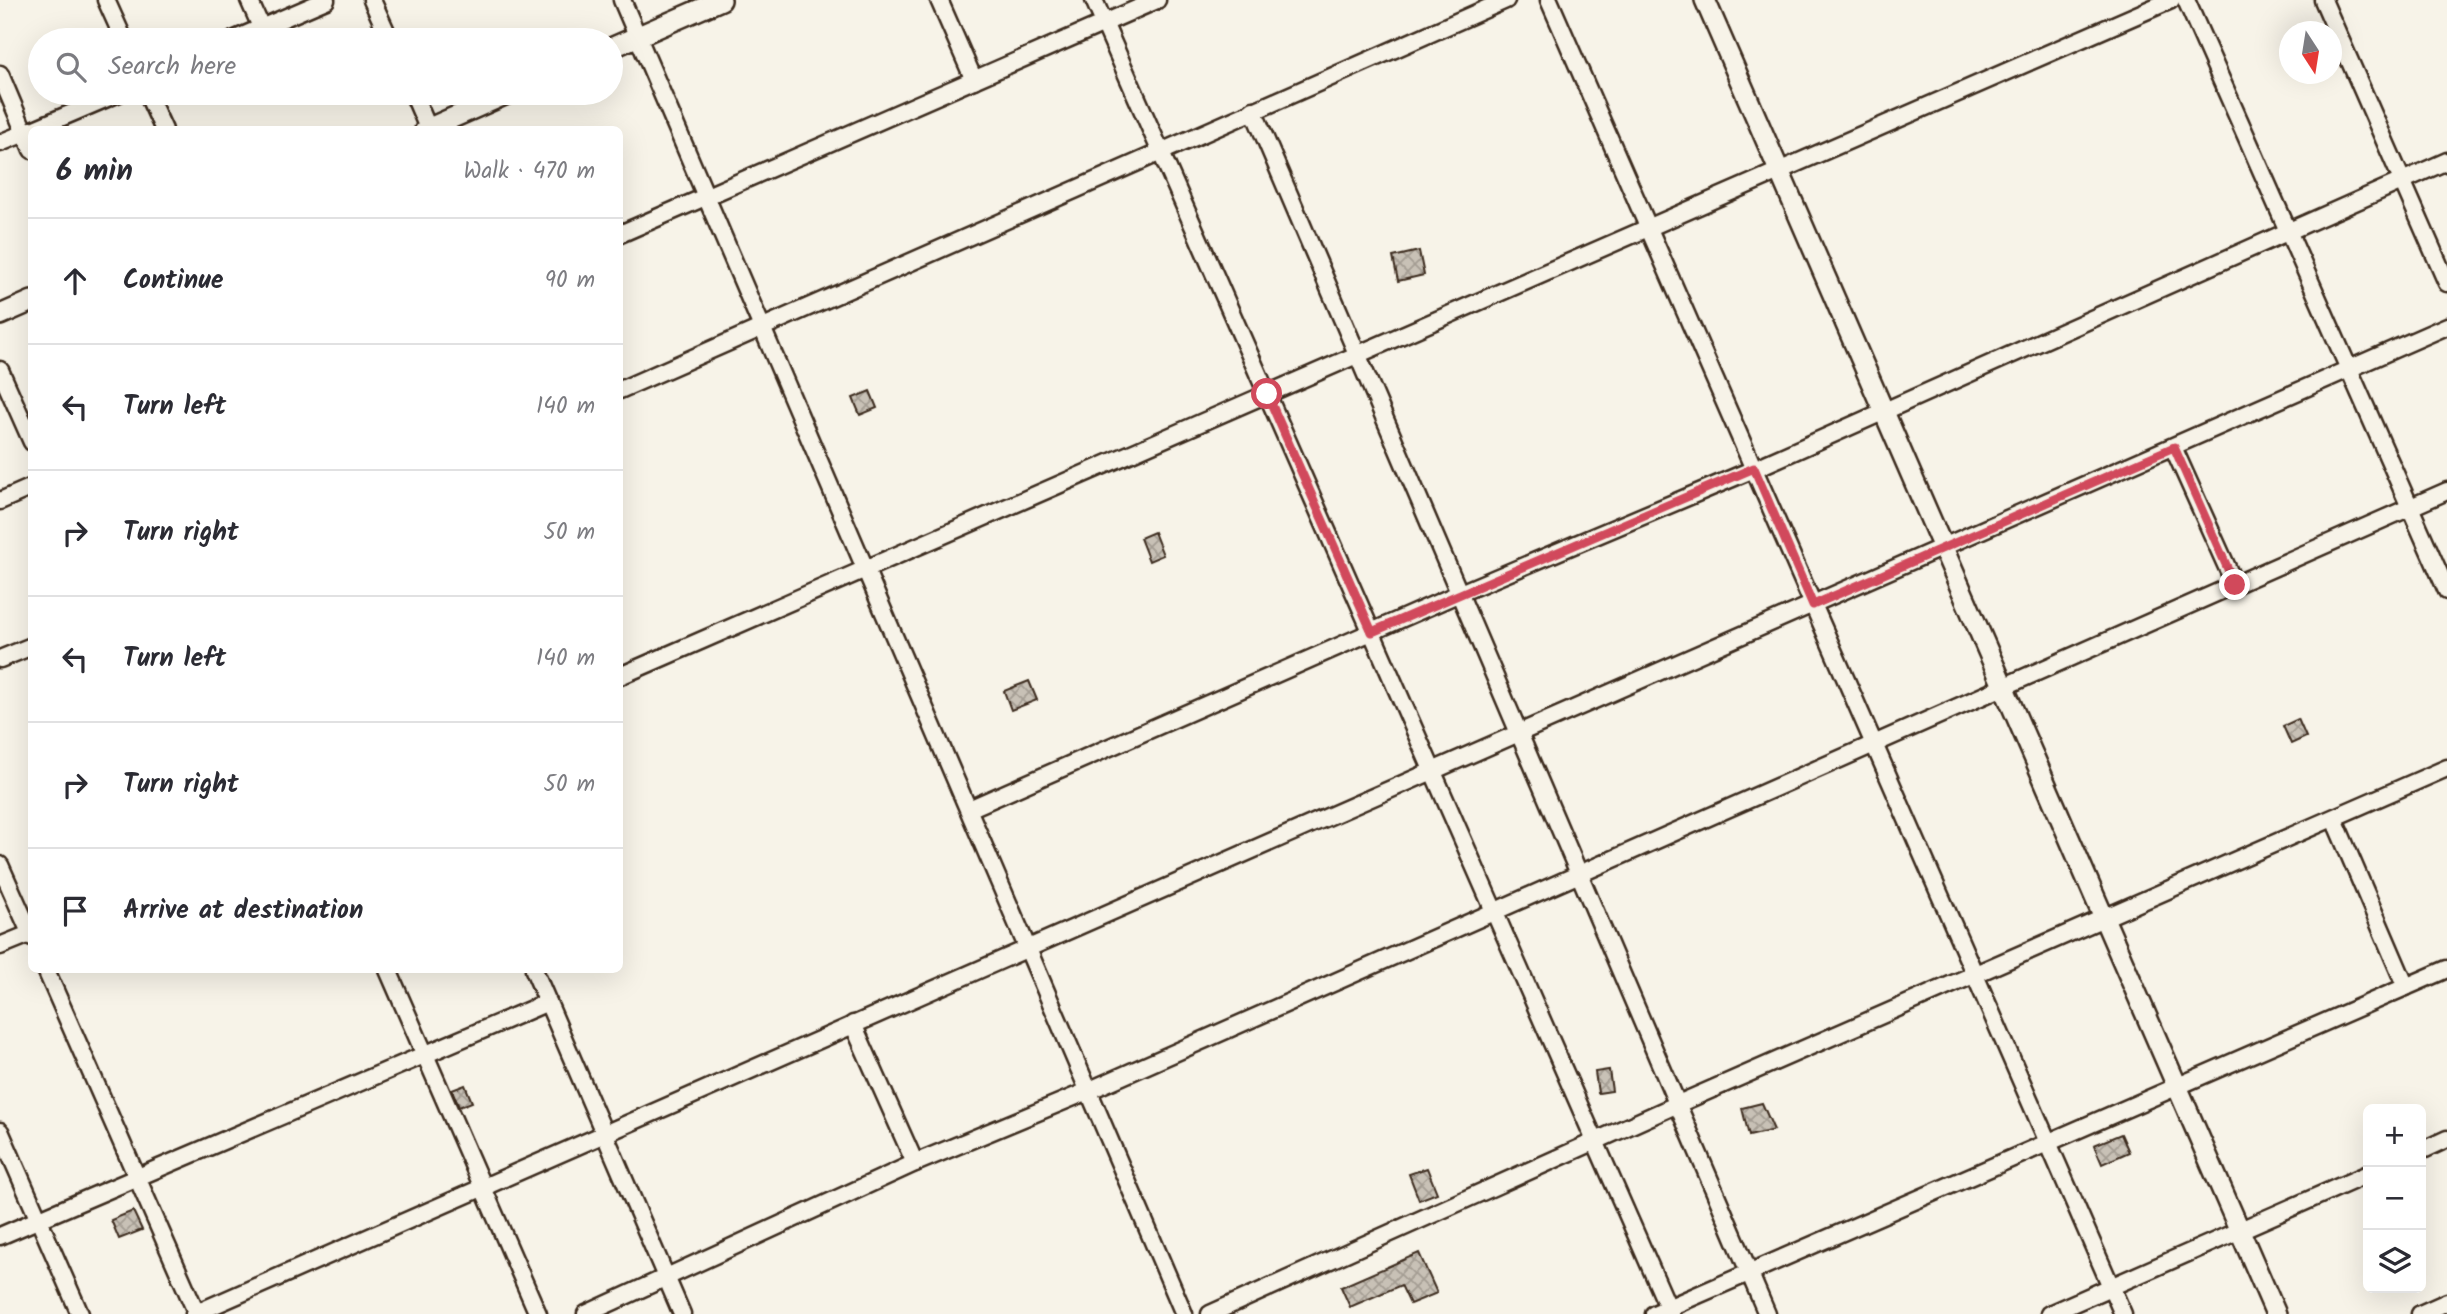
<!DOCTYPE html>
<meta charset="utf-8">
<style>
:root{--surface:#fff;--page:#f7f7f7;--text:#2b2b33;--muted:#7c7c81;--line:#e1e1e2}
body{margin:0;font-family:Kalam,sans-serif;background:var(--page);color:var(--text)}
.controls{position:absolute;right:21px;bottom:21px;display:grid;overflow:hidden;border-radius:10px;box-shadow:0 7px 28px #0002}
.controls button{width:63px;height:63px;display:grid;place-items:center;padding:0;border:0;border-bottom:2px solid var(--line);background:var(--surface);color:var(--text);font:35px sans-serif}
.compass{position:absolute;left:2279px;top:21px;width:63px;height:63px;border-radius:50%;background:var(--surface);box-shadow:0 7px 28px #0002;rotate:168deg}
.stop{position:absolute;width:21px;height:21px;margin:-16px;border:5px solid #d1495b;border-radius:50%;background:#fff}
.stop.end{background:#d1495b;border-color:#fff;box-shadow:0 2px 7px #0008}
.list{margin:0;padding:0;list-style:none}
h2{display:flex;justify-content:space-between;align-items:center;height:91px;margin:0;padding:0 28px;font-size:30px}
h2 small{font-size:23px;font-weight:400;color:var(--muted)}
.list li{display:grid;grid-template-columns:46px 1fr auto;gap:21px;align-items:center;box-sizing:border-box;height:126px;padding:0 28px;border-top:2px solid var(--line)}
.list b{display:block;font-size:26px;white-space:nowrap}
.list em{font-size:23px;font-style:normal;color:var(--muted)}
.icon{flex:none;width:38px;height:38px;fill:none;stroke:currentColor;stroke-width:2;stroke-linecap:round;stroke-linejoin:round}
.map{position:relative;flex:none;width:2447px;height:1314px;overflow:hidden}
.search{position:absolute;background:var(--surface);box-shadow:0 7px 28px #0002;left:28px;top:28px;width:595px;height:77px;display:flex;align-items:center;gap:18px;box-sizing:border-box;padding:0 24px;border-radius:38px;color:var(--muted);font-size:26px}
.panel{position:absolute;background:var(--surface);box-shadow:0 7px 28px #0002;left:28px;top:126px;width:595px;height:847px;border-radius:10px}
.map>svg:first-child{display:block}
.building{fill:url(#building-cross-hatch);stroke:#3b2a1e;stroke-width:2}
.lines{fill:none;stroke-linecap:round;stroke-linejoin:round}
.minor-casing{stroke:#3b2a1e;stroke-width:21}
.tertiary-casing{stroke:#3b2a1e;stroke-width:24}
.minor{stroke:#f7f3e8;stroke-width:16}
.tertiary{stroke:#f7f3e8;stroke-width:19}
.route{stroke:#d1495b;stroke-width:9}
</style>
<div class="map">
<svg width="2447" height="1314" viewBox="0 0 2447 1314">
<defs>
<pattern id="building-cross-hatch" width="8" height="8" patternUnits="userSpaceOnUse" patternTransform="scale(1.75)"><rect width="8" height="8" fill="#c8c1b6"/><path d="M0 0l8 8M0 8l8-8" fill="none" stroke="#a49d93"/></pattern>
</defs>
<rect width="100%" height="100%" fill="#f7f3e8"/>
<filter id="ink" filterUnits="userSpaceOnUse"><feTurbulence type="fractalNoise" baseFrequency=".0143" numOctaves="2"/><feDisplacementMap in="SourceGraphic" scale="14" xChannelSelector="R" yChannelSelector="G"/><feConvolveMatrix kernelMatrix="1 2 1 2 8 2 1 2 1" color-interpolation-filters="sRGB"/></filter>
<g filter="url(#ink)">
<g class="building">
<path d="M1419 251 1424 275 1398 281 1393 257Z"/>
<path d="M870 391 877 408 860 415 853 398Z"/>
<path d="M1154 532 1163 555 1149 561 1140 538Z"/>
<path d="M1029 681 1037 700 1011 710 1004 691Z"/>
<path d="M2298 719 2306 737 2291 744 2283 726Z"/>
<path d="M1609 1070 1612 1091 1598 1093 1595 1072Z"/>
<path d="M465 1085 472 1102 459 1107 452 1090Z"/>
<path d="M1762 1103 1774 1130 1749 1136 1742 1108Z"/>
<path d="M2121 1134 2129 1152 2102 1164 2094 1145Z"/>
<path d="M1427 1168 1437 1193 1419 1200 1409 1174Z"/>
<path d="M133 1211 142 1230 119 1239 111 1220Z"/>
<path d="M1419 1253 1437 1293 1410 1304 1401 1285 1350 1307 1341 1287Z"/>
</g>
<g class="lines">
<g class="minor-casing">
<g id="minor">
<path d="M106 0 124 40"/>
<path d="M249 0 261 27"/>
<path d="M372 0 390 40"/>
<path d="M622 0 1184 1314"/>
<path d="M939 0 974 80"/>
<path d="M1094 0 1671 1314"/>
<path d="M1549 0 2123 1314"/>
<path d="M2186 0 2447 591"/>
<path d="M2323 0 2447 283"/>
<path d="M233 40 326 0"/>
<path d="M0 74 32 150"/>
<path d="M147 93 164 130"/>
<path d="M413 93 428 128"/>
<path d="M1253 110 1767 1314"/>
<path d="M32 130 119 93"/>
<path d="M0 143 32 130"/>
<path d="M620 234 1157 0"/>
<path d="M0 370 32 442"/>
<path d="M620 390 1506 0"/>
<path d="M2173 447 2235 585"/>
<path d="M0 501 32 487"/>
<path d="M0 659 32 646"/>
<path d="M620 676 2171 0"/>
<path d="M969 809 1460 593 1754 469 2447 161"/>
<path d="M2334 819 2406 987"/>
<path d="M0 865 32 937"/>
<path d="M0 946 32 933"/>
<path d="M46 970 197 1314"/>
<path d="M388 970 538 1314"/>
<path d="M534 970 682 1314"/>
<path d="M853 1024 915 1163"/>
<path d="M0 1131 80 1314"/>
<path d="M2421 1151 2447 1139"/>
<path d="M0 1236 548 1002"/>
<path d="M194 1314 2447 326"/>
<path d="M586 1314 915 1163 1088 1091 2447 491"/>
<path d="M1210 1314 1678 1104 2447 768"/>
<path d="M1654 1314 2447 969"/>
<path d="M2049 1314 2368 1174"/>
<path d="M2420 1314 2447 1302"/>
</g>
</g>
<g class="tertiary-casing">
<g id="tertiary">
<path d="M1705 0 2276 1314"/>
<path d="M611 48 721 0"/>
<path d="M425 130 509 93"/>
<path d="M0 315 32 301"/>
</g>
</g>
<use href="#minor" class="minor"/>
<use href="#tertiary" class="tertiary"/>
</g>
</g>
<g class="lines" filter="url(#ink)">
<path class="route" d="M1267 394 1372 632 1754 468 1813 605 2174 447 2235 585"/>
</g>
</svg>
<div class="controls">
<button>+</button>
<button>−</button>
<button><svg class="icon" aria-label="layers" viewBox="0 0 24 24"><path d="M12 4l9 5-9 5-9-5zM3 14l9 5 9-5"/></svg></button>
</div>
<svg class="compass" viewBox="-18 -18 36 36"><path d="M0-13l5 13h-10z" fill="#e53935"/><path d="M0 13l5-13h-10z" fill="#7c7c81"/></svg>
<div class="stop" style="left:1267px;top:394px"></div>
<div class="stop end" style="left:2235px;top:585px"></div>
<div class="search"><svg class="icon" aria-label="search" viewBox="0 0 24 24"><circle cx="10" cy="10" r="6"/><path d="M15 15l6 6"/></svg>Search here</div>
<section class="panel">
<h2>6 min<small>Walk · 470 m</small></h2>
<ul class="list">
<li><svg class="icon" aria-label="ahead" viewBox="0 0 24 24"><path d="M12 20V5M6 11l6-6 6 6"/></svg><div><b>Continue</b></div><em>90 m</em></li>
<li><svg class="icon" aria-label="left" viewBox="0 0 24 24"><path d="M17 20v-9H6M10 6l-5 5 5 5"/></svg><div><b>Turn left</b></div><em>140 m</em></li>
<li><svg class="icon" aria-label="right" viewBox="0 0 24 24"><path d="M7 20v-9h11M14 6l5 5-5 5"/></svg><div><b>Turn right</b></div><em>50 m</em></li>
<li><svg class="icon" aria-label="left" viewBox="0 0 24 24"><path d="M17 20v-9H6M10 6l-5 5 5 5"/></svg><div><b>Turn left</b></div><em>140 m</em></li>
<li><svg class="icon" aria-label="right" viewBox="0 0 24 24"><path d="M7 20v-9h11M14 6l5 5-5 5"/></svg><div><b>Turn right</b></div><em>50 m</em></li>
<li><svg class="icon" aria-label="arrive" viewBox="0 0 24 24"><path d="M6 21V4h12l-3 4 3 4H6"/></svg><div><b>Arrive at destination</b></div></li>
</ul>
</section>
</div>
